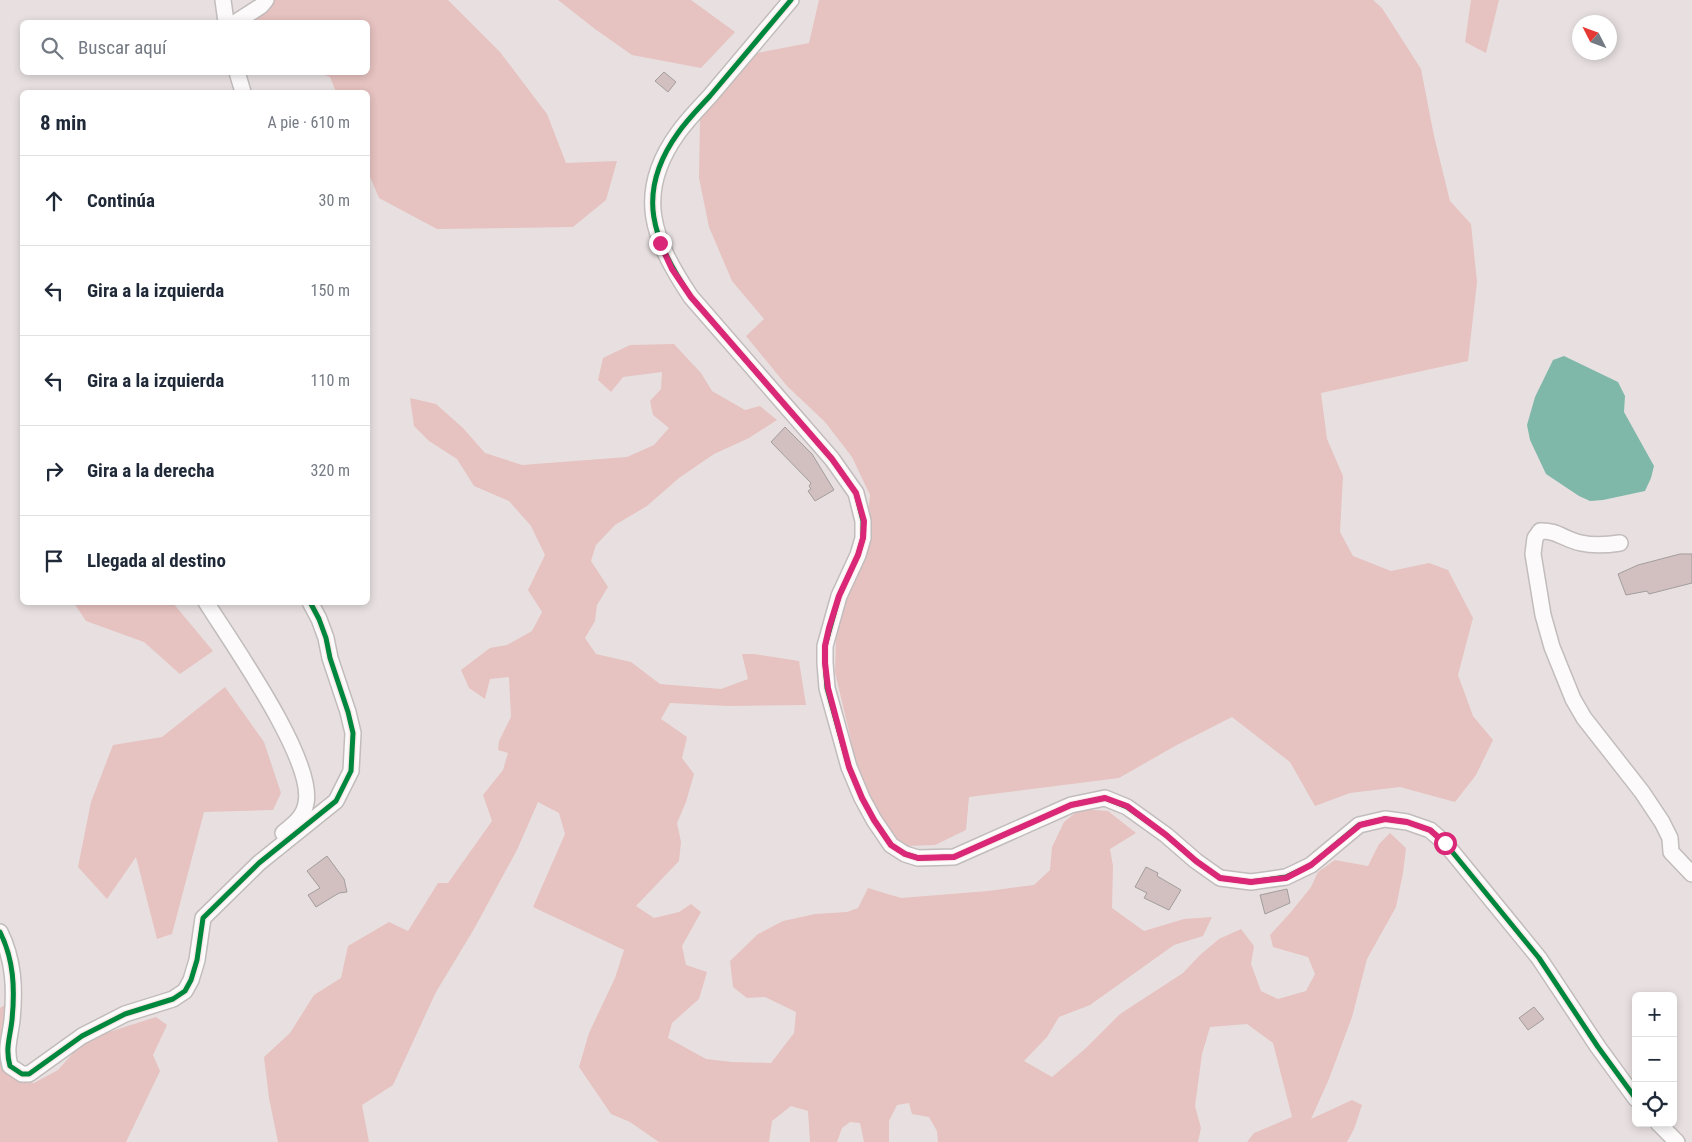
<!DOCTYPE html>
<html lang="es">
<meta charset="utf-8">
<style>
:root{--surface:#fff;--page:#f2f2f3;--text:#1f2937;--muted:#747a83;--line:#e0e1e3}
body{margin:0;font-family:"Roboto Condensed",sans-serif;background:var(--page);color:var(--text)}
.controls{position:absolute;right:15px;bottom:15px;display:grid;overflow:hidden;border-radius:8px;box-shadow:0 2px 8px #0003}
.controls button{width:45px;height:45px;display:grid;place-items:center;padding:0;border:0;border-bottom:1px solid var(--line);background:var(--surface);color:var(--text);font:25px sans-serif}
.compass{position:absolute;left:1572px;top:15px;width:45px;height:45px;border-radius:50%;background:var(--surface);box-shadow:0 2px 8px #0003;rotate:312deg}
.stop{position:absolute;width:15px;height:15px;margin:-11px;border:4px solid #db2777;border-radius:50%;background:#fff}
.stop.end{background:#db2777;border-color:#fff;box-shadow:0 1px 5px #0008}
.list{margin:0;padding:0;list-style:none}
h2{display:flex;justify-content:space-between;align-items:center;height:65px;margin:0;padding:0 20px;font-size:21px}
h2 small{font-size:16px;font-weight:400;color:var(--muted)}
.list li{display:grid;grid-template-columns:32px 1fr auto;gap:15px;align-items:center;box-sizing:border-box;height:90px;padding:0 20px;border-top:1px solid var(--line)}
.list b{display:block;font-size:19px;white-space:nowrap}
.list em{font-size:16px;font-style:normal;color:var(--muted)}
.icon{flex:none;width:28px;height:28px;fill:none;stroke:currentColor;stroke-width:2;stroke-linecap:round;stroke-linejoin:round}
.map{position:relative;flex:none;width:1692px;height:1142px;overflow:hidden}
.search{position:absolute;background:var(--surface);box-shadow:0 2px 8px #0003;left:20px;top:20px;width:350px;height:55px;display:flex;align-items:center;gap:12px;box-sizing:border-box;padding:0 18px;border-radius:8px;color:var(--muted);font-size:19px}
.panel{position:absolute;background:var(--surface);box-shadow:0 2px 8px #0003;left:20px;top:90px;width:350px;height:515px;border-radius:8px}
.map>svg:first-child{display:block}
.green{fill:#e6c2c0}
.water{fill:#7fb7a9}
.building{fill:#d1c0bf;stroke:#a39d9d}
.lines{fill:none;stroke-linecap:round;stroke-linejoin:round}
.minor-casing{stroke:#c2bcbc;stroke-width:18}
.minor{stroke:#fcfafa;stroke-width:15}
.cycleway-casing{stroke:#faeae9;stroke-width:8}
.cycleway{stroke:#00873e;stroke-width:5}
.route{stroke:#db2777;stroke-width:6}
</style>
<div class="map">
<svg width="1692" height="1142" viewBox="0 0 1692 1142">
<rect width="100%" height="100%" fill="#e8e0e0"/>
<g class="green">
<path d="M270 0H448L500 52 547 114 566 163 617 161 606 200 573 227 437 229 379 198 368 172V92H336L330 77 319 73 368 72V22H253V18Z"/>
<path d="M558 0H691L735 32 701 68 632 55 595 29Z"/>
<path d="M819 0H1373L1382 8 1421 69 1434 136 1450 201 1471 224 1477 282 1468 361 1321 393 1327 439 1343 476 1340 532 1353 556 1391 571 1429 563 1448 570 1473 618 1458 675 1473 716 1493 740 1476 775 1455 802 1400 787 1350 793 1315 806 1290 762 1232 717 1175 746 1119 778 969 797 966 830 935 845 906 846 878 827 857 766 835 672 837 601 865 541 870 495 852 457 825 422 787 386 746 336 764 319 732 281 709 227 699 178 700 117 747 55 809 43Z"/>
<path d="M1471 0H1499L1486 53 1465 42Z"/>
<path d="M674 344 701 373 712 391 745 410 760 406 777 420 749 438 714 454 679 478 647 506 615 525 596 545 591 561 608 587 597 605 595 621 585 638 596 654 631 662 660 684 721 689 748 679 742 654H754L799 661 806 705 728 706 670 703 661 719 687 737 682 758 694 774 686 802 677 823 681 842 679 861 636 906 654 918 679 912 691 904 701 912 682 946 686 965 707 972 699 999 672 1023 668 1038 706 1059 732 1062 771 1063 794 1033 796 1012 765 997 747 998 733 987 730 961 758 934 783 921 815 914 847 912 858 908 868 888 901 898 988 891 1034 885 1050 870 1052 847 1064 822 1080 809 1108 811 1136 833 1110 849 1113 866 1112 908 1144 931 1184 919 1212 917 1203 936 1174 945 1090 1005 1059 1017 1047 1037 1024 1061 1052 1077 1086 1048 1120 1014 1183 973 1200 955 1219 939 1241 929 1254 946 1251 964 1261 991 1278 999 1306 991 1315 974 1308 957 1273 947 1270 935 1291 912 1311 887 1318 872 1335 860 1368 866 1379 844 1390 833 1406 848 1403 873 1396 907 1367 959 1352 1017 1329 1079 1311 1119 1352 1100 1362 1105 1354 1129 1347 1142H1247L1254 1133 1292 1117 1273 1043 1247 1024 1210 1027 1202 1054 1195 1106 1201 1128 1198 1142H938L937 1131 929 1117 912 1114 909 1103 897 1105 889 1121V1142H864L860 1123 850 1122 842 1128 837 1142H810L808 1111 791 1106 772 1121 769 1142H659L630 1122 611 1114 579 1067 589 1033 615 978 624 950 533 907 565 834 559 813 538 802 517 850 474 929 436 992 393 1085 362 1105 369 1142H278L269 1098 264 1057 290 1033 314 995 341 978 348 946 389 922 408 931 438 883H448L492 821 483 795 503 770 508 753 498 750 499 741 511 717 509 677 490 679 485 699 469 688 461 670 490 648 507 645 532 631 542 612 528 590 545 555 531 526 509 501 474 486 457 459 429 441 414 426 410 398 436 404 463 428 485 453 522 465 627 457 654 445 669 428 653 415 650 401 661 389 662 372 623 377 611 392 598 380 603 358 630 345Z"/>
<path d="M74 603H173L213 651 180 674 144 642 86 621Z"/>
<path d="M225 687 264 742 281 793 273 810 204 812 172 934 157 939 136 857 107 899 78 867 91 802 113 745 162 737Z"/>
<path d="M9 1002 3 1034 2 1069 14 1079 34 1083 58 1070 81 1044 103 1034 156 1017 167 1025 153 1055 160 1071 126 1142H0V1008Z"/>
</g>
<path class="water" d="M1564 356 1618 382 1625 396 1624 412 1654 466 1651 478 1645 491 1603 500 1590 501 1579 496 1546 474 1530 440 1527 425 1535 397 1553 360Z"/>
<g class="building">
<path d="M664 72 676 82 668 92 655 81Z"/>
<path d="M785 427 812 454 834 490 815 501 808 491 811 489 809 486 811 483 771 442Z"/>
<path d="M1680 554H1692V583L1649 594 1647 591 1626 595 1618 574 1638 565Z"/>
<path d="M327 856 344 879 347 892 339 893 316 907 308 895 320 888 307 871Z"/>
<path d="M1146 867 1158 873 1157 876 1181 890 1169 910 1144 898 1147 893 1135 887Z"/>
<path d="M1287 889 1290 903 1265 914 1260 895Z"/>
<path d="M1534 1007 1544 1019 1528 1030 1519 1018Z"/>
</g>
<g class="lines">
<g class="minor-casing">
<g id="minor">
<path d="M223 0 226 22"/>
<path d="M791 0C764 32 737 64 710 96 699 108 687 120 678 133 634 194 653 240 691 297L832 459 856 493 863 521V538L858 555 839 596 825 646V663L827 688 849 767 862 798 874 820 891 845 905 854 918 858 954 857 1071 805 1105 798 1127 807 1166 835 1196 861 1220 878 1251 882 1286 877 1311 865 1359 825 1385 819 1407 822 1430 830 1445 843 1539 958 1598 1047 1636 1099"/>
<path d="M236 22 261 6 266 0"/>
<path d="M237 72 243 92"/>
<path d="M1620 543C1607 545 1594 546 1581 543 1565 540 1557 530 1540 531L1535 538 1533 554 1543 615 1552 647 1573 699 1584 718 1642 792 1662 822 1670 838 1671 852 1692 874"/>
<path d="M206 602C231 642 315 760 306 803 304 817 293 825 283 833"/>
<path d="M0 932C14 960 15 989 12 1020 10 1038 5 1048 10 1066L22 1074H29L82 1036 125 1014 173 999 185 991 191 980 197 960 203 918 259 863 336 801 351 771 353 733 348 712 330 658 326 638 319 619 310 602"/>
<path d="M1658 1123 1677 1142"/>
</g>
</g>
<use href="#minor" class="minor"/>
<g class="cycleway-casing">
<g id="cycleway">
<path d="M791 0C764 32 737 64 710 96 699 108 687 120 678 133 634 194 653 240 691 297L832 459 856 493 863 521V538L858 555 839 596 825 646V663L827 688 849 767 862 798 874 820 891 845 905 854 918 858 954 857 1071 805 1105 798 1127 807 1166 835 1196 861 1220 878 1251 882 1286 877 1311 865 1359 825 1385 819 1407 822 1430 830 1445 843 1539 958 1598 1047 1636 1099"/>
<path d="M0 932C14 960 15 989 12 1020 10 1038 5 1048 10 1066L22 1074H29L82 1036 125 1014 173 999 185 991 191 980 197 960 203 918 259 863 336 801 351 771 353 733 348 712 330 658 326 638 319 619 310 602"/>
</g>
</g>
<use href="#cycleway" class="cycleway"/>
</g>
<g class="lines">
<path class="route" d="M660 243 672 269 691 297 832 459 856 493 864 521 863 538 858 555 839 596 829 628 825 646V663L828 688 849 767 862 798 874 820 891 845 905 854 918 858 954 857 1071 805 1105 798 1127 806 1166 835 1196 861 1220 878 1251 882 1286 878 1311 865 1360 825 1385 819 1407 822 1430 830 1445 843"/>
</g>
</svg>
<div class="controls">
<button>+</button>
<button>−</button>
<button><svg class="icon" aria-label="locate" viewBox="0 0 24 24"><circle cx="12" cy="12" r="6"/><path d="M12 2v4M12 18v4M2 12h4M18 12h4"/></svg></button>
</div>
<svg class="compass" viewBox="-18 -18 36 36"><path d="M0-13l5 13h-10z" fill="#e53935"/><path d="M0 13l5-13h-10z" fill="#747a83"/></svg>
<div class="stop" style="left:1445px;top:843px"></div>
<div class="stop end" style="left:660px;top:243px"></div>
<div class="search"><svg class="icon" aria-label="search" viewBox="0 0 24 24"><circle cx="10" cy="10" r="6"/><path d="M15 15l6 6"/></svg>Buscar aquí</div>
<section class="panel">
<h2>8 min<small>A pie · 610 m</small></h2>
<ul class="list">
<li><svg class="icon" aria-label="ahead" viewBox="0 0 24 24"><path d="M12 20V5M6 11l6-6 6 6"/></svg><div><b>Continúa</b></div><em>30 m</em></li>
<li><svg class="icon" aria-label="left" viewBox="0 0 24 24"><path d="M17 20v-9H6M10 6l-5 5 5 5"/></svg><div><b>Gira a la izquierda</b></div><em>150 m</em></li>
<li><svg class="icon" aria-label="left" viewBox="0 0 24 24"><path d="M17 20v-9H6M10 6l-5 5 5 5"/></svg><div><b>Gira a la izquierda</b></div><em>110 m</em></li>
<li><svg class="icon" aria-label="right" viewBox="0 0 24 24"><path d="M7 20v-9h11M14 6l5 5-5 5"/></svg><div><b>Gira a la derecha</b></div><em>320 m</em></li>
<li><svg class="icon" aria-label="arrive" viewBox="0 0 24 24"><path d="M6 21V4h12l-3 4 3 4H6"/></svg><div><b>Llegada al destino</b></div></li>
</ul>
</section>
</div>
